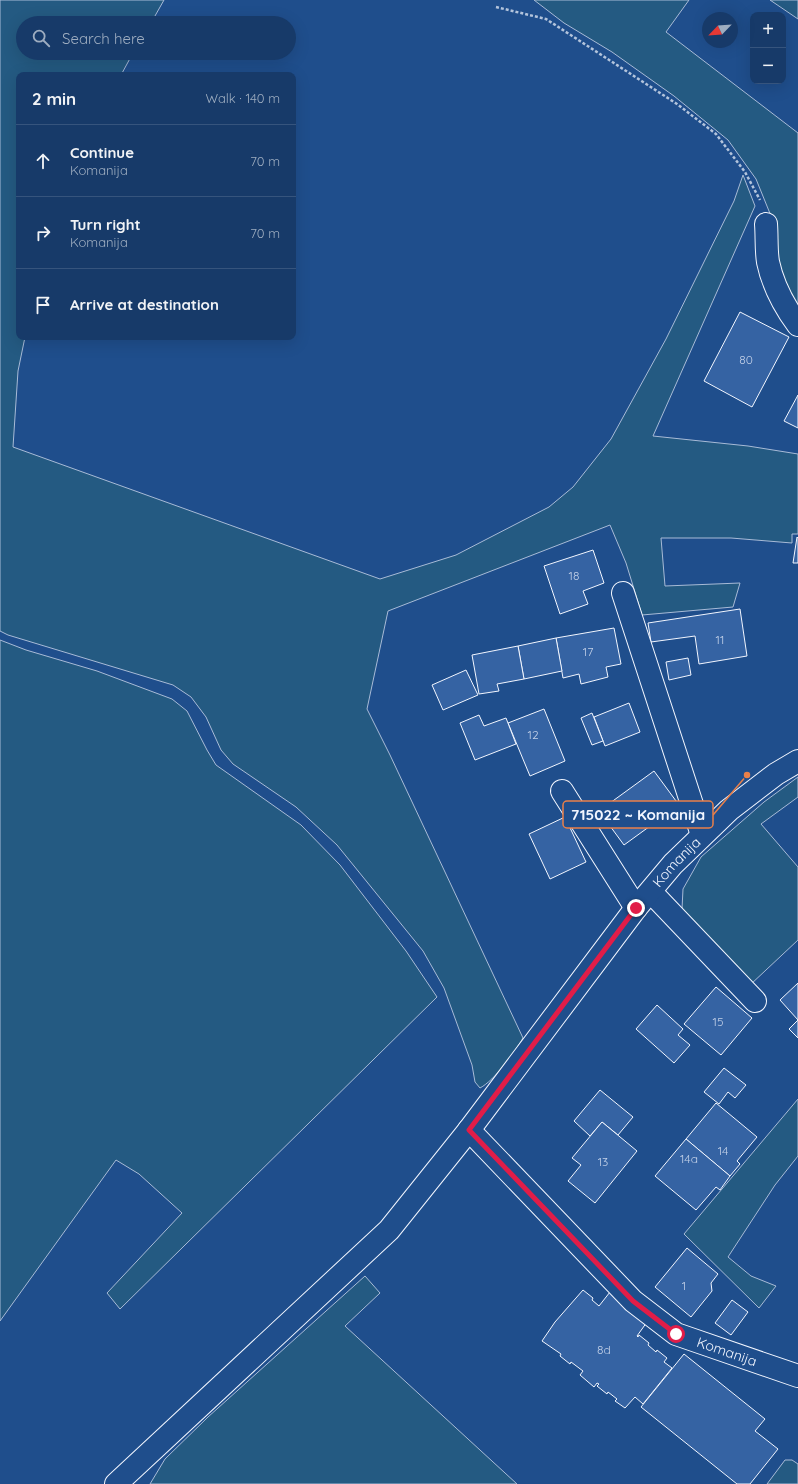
<!DOCTYPE html>
<meta charset="utf-8">
<style>
:root{--surface:#173a69;--page:#244571;--text:#f1f3f6;--muted:#9eadc0;--line:#36547d}
body{margin:0;font-family:Quicksand,sans-serif;background:var(--page);color:var(--text)}
.controls{position:absolute;right:12px;top:12px;display:grid;overflow:hidden;border-radius:8px;box-shadow:0 4px 16px #0002}
.controls button{width:36px;height:36px;display:grid;place-items:center;padding:0;border:0;border-bottom:1px solid var(--line);background:var(--surface);color:var(--text);font:20px sans-serif}
.compass{position:absolute;left:702px;top:12px;width:36px;height:36px;border-radius:50%;background:var(--surface);box-shadow:0 4px 16px #0002;rotate:245deg}
.stop{position:absolute;width:12px;height:12px;margin:-9px;border:3px solid #e11d48;border-radius:50%;background:#fff}
.stop.end{background:#e11d48;border-color:#fff;box-shadow:0 1px 4px #0008}
.list{margin:0;padding:0;list-style:none}
h2{display:flex;justify-content:space-between;align-items:center;height:52px;margin:0;padding:0 16px;font-size:17px}
h2 small{font-size:13px;font-weight:400;color:var(--muted)}
.list li{display:grid;grid-template-columns:26px 1fr auto;gap:12px;align-items:center;box-sizing:border-box;height:72px;padding:0 16px;border-top:1px solid var(--line)}
.list b{display:block;font-size:15px;white-space:nowrap}
.list p{margin:0;font-size:13px;white-space:nowrap;color:var(--muted)}
.list em{font-size:13px;font-style:normal;color:var(--muted)}
.icon{flex:none;width:22px;height:22px;fill:none;stroke:currentColor;stroke-width:2;stroke-linecap:round;stroke-linejoin:round}
.map{position:relative;flex:none;width:798px;height:1484px;overflow:hidden}
.search{position:absolute;background:var(--surface);box-shadow:0 4px 16px #0002;left:16px;top:16px;width:280px;height:44px;display:flex;align-items:center;gap:10px;box-sizing:border-box;padding:0 14px;border-radius:22px;color:var(--muted);font-size:15px}
.panel{position:absolute;background:var(--surface);box-shadow:0 4px 16px #0002;left:16px;top:72px;width:280px;height:268px;border-radius:8px}
.map>svg:first-child{display:block}
.green{fill:#245a82;stroke:#a8bbd7}
.building{fill:#3563a3;stroke:#f2f6ff}
.lines{fill:none;stroke-linecap:round;stroke-linejoin:round}
.minor-casing{stroke:#f2f6ff;stroke-width:24}
.path{stroke:#b3c4dc;stroke-width:2.5;stroke-dasharray:3 2;stroke-linecap:butt}
.minor{stroke:#1f4e8c;stroke-width:22}
.route{stroke:#e11d48;stroke-width:5}
.labels{text-anchor:middle;dominant-baseline:central;stroke-width:3;stroke-linejoin:round;paint-order:stroke}
.number-label{font-size:12px;fill:#c3d1e8}
.street-label{font-size:14px;fill:#f2f6ff;stroke:#1f4e8c}
.leader{fill:none;stroke:#ea8049;stroke-width:1.5}
.callout-dot{fill:#ea8049;stroke:#1f4e8c;stroke-width:1.5}
.callout{fill:#1f4e8c;stroke:#ea8049;stroke-width:1.5}
.callout-label{font-size:15px;text-anchor:middle;font-weight:bold;fill:#f2f6ff}
</style>
<div class="map">
<svg width="798" height="1484" viewBox="0 0 798 1484">
<rect width="100%" height="100%" fill="#1f4e8c"/>
<g class="green">
<path d="M0 0H164L151 23H23V53H133L121 75H19V337H25L18 371 13 447 380 579 456 555 549 507 573 487 611 439 666 339 734 201 743 175 755 206 653 436 748 446 798 454V534H792V543L731 538H661L665 586 740 583 733 607 642 615 626 563 610 525 388 611 367 709 390 755 523 1038C514 1053 495 1080 480 1088L475 1082 472 1065 444 988 423 951 337 845 296 807 233 764 221 750 206 717 191 697 173 685 8 635 0 631Z"/>
<path d="M534 0H689L666 32 798 133V315L785 294 771 216 756 179 728 140 674 96 612 52 564 23Z"/>
<path d="M770 0H798V19Z"/>
<path d="M0 640 26 650 97 671 172 699 187 711 207 750 216 765 301 825 340 865 406 951 437 997 120 1309 107 1293 182 1213 139 1174 116 1160 0 1321Z"/>
<path d="M798 777V797L761 824 798 867V940L750 985 682 909 683 889 701 857 764 802Z"/>
<path d="M798 1099V1156L775 1185 728 1257 751 1276 776 1286 759 1308 684 1234Z"/>
<path d="M365 1276 380 1293 345 1326 517 1484H150L165 1459 208 1417Z"/>
<path d="M785 1460H792L798 1464V1484H767Z"/>
</g>
<g class="building">
<path d="M740 312 789 337 752 407 704 381Z"/>
<path d="M798 395V428L784 421Z"/>
<path d="M797 537 798 538V563H793Z"/>
<path d="M593 550 604 583 583 591 588 604 560 614 544 566Z"/>
<path d="M740 609 747 656 699 664 695 636 651 642 648 623Z"/>
<path d="M614 628 621 664 606 667 608 677 581 684 579 674 563 678 556 638Z"/>
<path d="M556 638 562 671 524 679 518 646Z"/>
<path d="M518 646 524 679 497 684 499 691 479 694 472 655Z"/>
<path d="M688 658 691 675 669 680 666 662Z"/>
<path d="M466 670 478 695 443 710 432 685Z"/>
<path d="M629 703 640 732 605 746 594 717Z"/>
<path d="M544 709 565 761 530 776 508 723Z"/>
<path d="M592 713 603 741 592 745 581 718Z"/>
<path d="M479 715 484 726 506 718 516 744 475 760 460 723Z"/>
<path d="M654 771 679 805 624 845 599 811Z"/>
<path d="M565 817 586 862 550 879 529 834Z"/>
<path d="M798 983V1038L789 1029 798 1020 780 1000Z"/>
<path d="M716 987 752 1018 721 1055 684 1024Z"/>
<path d="M657 1005 683 1029 678 1035 690 1045 674 1063 636 1029Z"/>
<path d="M724 1068 746 1085 735 1098 728 1092 719 1104 704 1092Z"/>
<path d="M600 1090 633 1117 618 1135 602 1122 590 1136 574 1121Z"/>
<path d="M716 1103 757 1137 737 1161 740 1164 730 1176 686 1139Z"/>
<path d="M602 1122 637 1151 595 1203 568 1181 581 1165 572 1158Z"/>
<path d="M686 1139 730 1176 720 1190 716 1187 696 1210 655 1176Z"/>
<path d="M687 1248 718 1274 711 1283 712 1291 691 1317 655 1287Z"/>
<path d="M583 1290 593 1298 592 1300 599 1306 610 1292 647 1322 637 1336 638 1337 639 1335 649 1343 648 1345 656 1352 657 1350 667 1358 664 1362 672 1368 643 1404 635 1397 625 1408 615 1401 617 1399 608 1392 607 1394 597 1386 599 1384 597 1383 594 1387 580 1375 583 1371 571 1362 570 1364 560 1356 561 1354 542 1341 555 1322Z"/>
<path d="M732 1300 748 1312 731 1335 715 1323Z"/>
<path d="M684 1354 765 1419 755 1431 778 1449 750 1484H737L641 1407Z"/>
</g>
<g class="lines">
<g class="minor-casing">
<g id="minor">
<path d="M766 224C767 236 766 250 768 262 773 286 784 306 798 325"/>
<path d="M623 593 702 835"/>
<path d="M562 791 636 908"/>
<path d="M651 892 755 1001"/>
<path id="s1" d="M469 1130 633 1301 676 1334 798 1376"/>
<path id="s2" d="M116 1484 389 1230 469 1130 636 908 673 864 729 810 776 774 798 761"/>
</g>
</g>
<path class="path" d="M496 7 546 19 677 104 716 134 745 172 760 200"/>
<use href="#minor" class="minor"/>
</g>
<g class="lines">
<path class="route" d="M636 908 469 1130 633 1301 676 1334"/>
</g>
<g class="labels">
<g class="number-label">
<text x="746" y="359">80</text>
<text x="574" y="575">18</text>
<text x="720" y="639">11</text>
<text x="588" y="651">17</text>
<text x="533" y="734">12</text>
<text x="718" y="1021">15</text>
<text x="723" y="1150">14</text>
<text x="689" y="1158">14a</text>
<text x="603" y="1161">13</text>
<text x="684" y="1285">1</text>
<text x="604" y="1349">8d</text>
</g>
<g class="street-label">
<text stroke="none"><textPath href="#s2" startOffset="840">Komanija</textPath></text>
<text stroke="none"><textPath href="#s1" startOffset="345">Komanija</textPath></text>
</g>
</g>
<path class="leader" d="M747 775L713 815"/>
<circle class="callout-dot" cx="747" cy="775" r="4"/>
<rect class="callout" x="563" y="801" width="150" height="27" rx="4"/>
<g class="callout-label">
<text x="638" y="820">715022 ~ Komanija</text>
</g>
</svg>
<div class="controls">
<button>+</button>
<button>−</button>
</div>
<svg class="compass" viewBox="-18 -18 36 36"><path d="M0-13l5 13h-10z" fill="#e53935"/><path d="M0 13l5-13h-10z" fill="#9eadc0"/></svg>
<div class="stop" style="left:676px;top:1334px"></div>
<div class="stop end" style="left:636px;top:908px"></div>
<div class="search"><svg class="icon" aria-label="search" viewBox="0 0 24 24"><circle cx="10" cy="10" r="6"/><path d="M15 15l6 6"/></svg>Search here</div>
<section class="panel">
<h2>2 min<small>Walk · 140 m</small></h2>
<ul class="list">
<li><svg class="icon" aria-label="ahead" viewBox="0 0 24 24"><path d="M12 20V5M6 11l6-6 6 6"/></svg><div><b>Continue</b><p>Komanija</p></div><em>70 m</em></li>
<li><svg class="icon" aria-label="right" viewBox="0 0 24 24"><path d="M7 20v-9h11M14 6l5 5-5 5"/></svg><div><b>Turn right</b><p>Komanija</p></div><em>70 m</em></li>
<li><svg class="icon" aria-label="arrive" viewBox="0 0 24 24"><path d="M6 21V4h12l-3 4 3 4H6"/></svg><div><b>Arrive at destination</b></div></li>
</ul>
</section>
</div>
